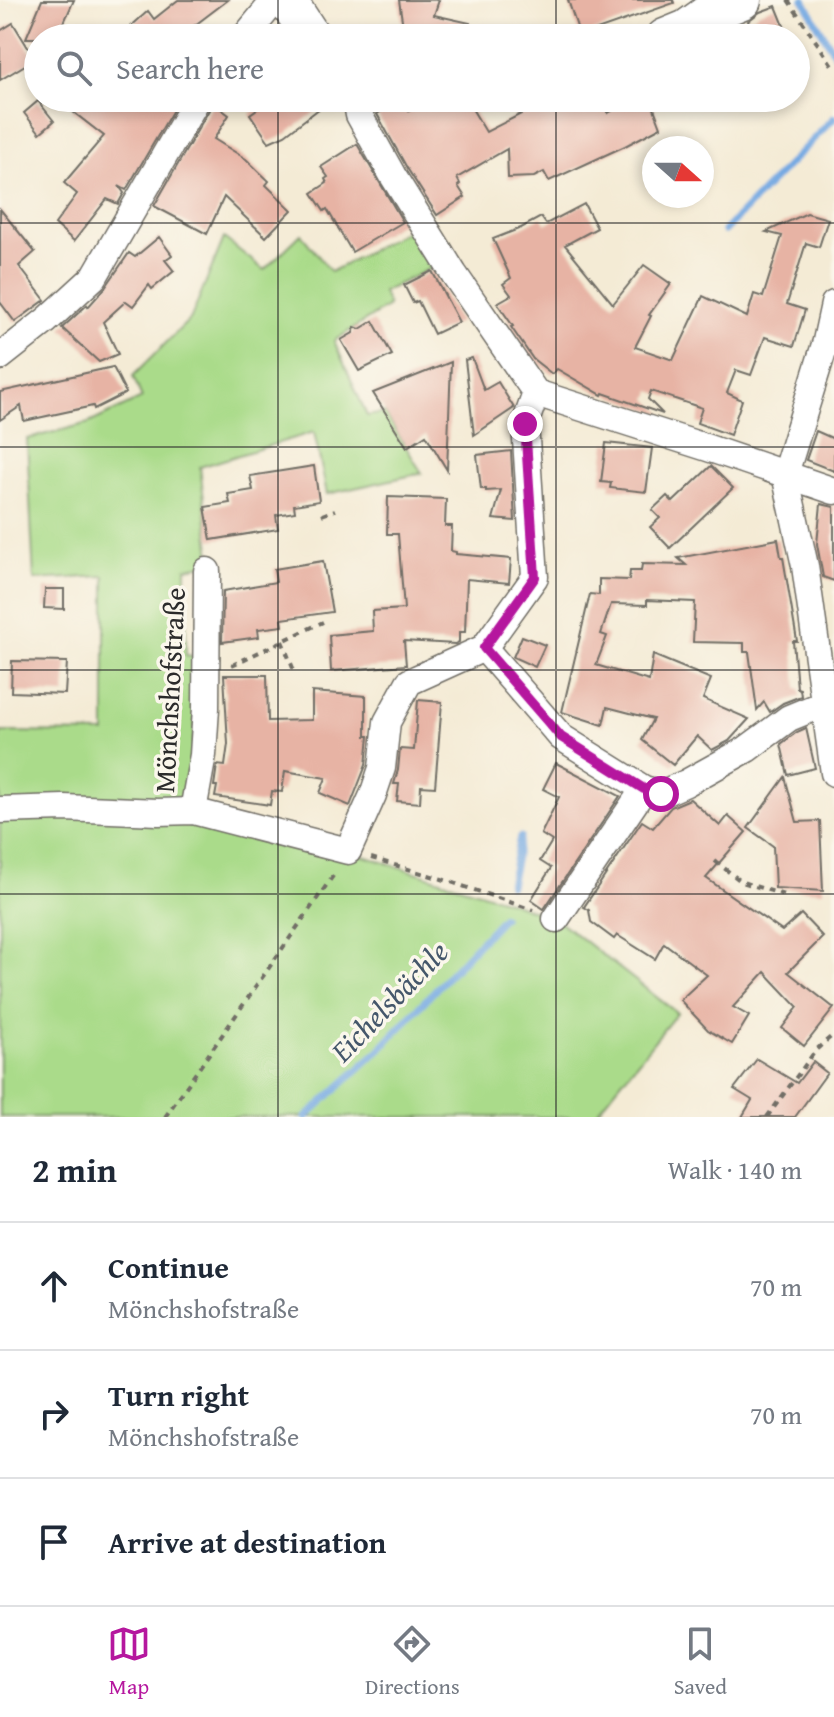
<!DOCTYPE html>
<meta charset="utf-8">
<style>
:root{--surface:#fff;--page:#f6f6f7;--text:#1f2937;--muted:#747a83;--line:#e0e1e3;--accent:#b5179e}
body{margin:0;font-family:"Gentium Book Plus",serif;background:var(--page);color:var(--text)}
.compass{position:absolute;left:642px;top:136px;width:72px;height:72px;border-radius:50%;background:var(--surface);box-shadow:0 4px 12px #0003;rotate:111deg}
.stop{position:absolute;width:24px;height:24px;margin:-18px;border:6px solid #b5179e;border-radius:50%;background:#fff}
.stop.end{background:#b5179e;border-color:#fff;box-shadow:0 2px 8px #0008}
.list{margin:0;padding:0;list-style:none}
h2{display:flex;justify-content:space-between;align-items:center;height:104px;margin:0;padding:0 32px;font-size:34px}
h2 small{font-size:26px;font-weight:400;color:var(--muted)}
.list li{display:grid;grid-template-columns:52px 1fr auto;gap:24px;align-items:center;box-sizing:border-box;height:128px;padding:0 32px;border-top:2px solid var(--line)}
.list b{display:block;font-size:30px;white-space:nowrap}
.list p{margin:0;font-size:26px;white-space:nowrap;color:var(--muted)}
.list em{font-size:26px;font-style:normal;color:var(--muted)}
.icon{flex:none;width:44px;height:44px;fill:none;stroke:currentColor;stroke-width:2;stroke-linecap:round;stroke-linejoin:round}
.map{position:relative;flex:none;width:834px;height:1117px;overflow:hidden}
.search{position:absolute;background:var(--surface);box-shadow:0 4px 12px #0003;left:24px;right:24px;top:24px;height:88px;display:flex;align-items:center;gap:20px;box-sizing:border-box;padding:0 28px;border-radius:44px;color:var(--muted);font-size:30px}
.sheet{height:488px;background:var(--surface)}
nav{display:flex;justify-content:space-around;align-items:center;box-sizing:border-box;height:112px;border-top:2px solid var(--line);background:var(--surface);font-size:22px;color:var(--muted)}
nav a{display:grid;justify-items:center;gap:4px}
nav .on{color:var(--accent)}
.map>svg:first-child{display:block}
.green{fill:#aadb8a;stroke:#6a835a;stroke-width:2}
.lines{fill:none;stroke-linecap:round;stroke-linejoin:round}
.stream{stroke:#74a9e2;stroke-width:7}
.building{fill:#e7b3a4}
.street-casing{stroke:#716e66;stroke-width:29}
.secondary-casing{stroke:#716e66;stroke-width:41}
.path{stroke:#716e66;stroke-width:4;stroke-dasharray:6 6;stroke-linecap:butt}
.street{stroke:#fff;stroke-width:26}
.secondary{stroke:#fff;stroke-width:38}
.route{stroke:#b5179e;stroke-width:10}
.grid{fill:none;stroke:#2b2b2b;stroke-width:2;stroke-opacity:0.55}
.labels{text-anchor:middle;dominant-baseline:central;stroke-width:7;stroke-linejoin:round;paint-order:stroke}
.street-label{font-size:28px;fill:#2b2b2b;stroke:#fbf7ec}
.water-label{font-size:30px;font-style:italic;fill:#45576b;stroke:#fbf7ec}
</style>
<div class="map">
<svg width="834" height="1117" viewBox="0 0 834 1117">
<rect width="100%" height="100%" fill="#fbf7ec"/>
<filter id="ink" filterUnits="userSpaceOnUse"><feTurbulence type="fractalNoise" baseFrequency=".0125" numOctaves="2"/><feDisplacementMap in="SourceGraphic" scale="16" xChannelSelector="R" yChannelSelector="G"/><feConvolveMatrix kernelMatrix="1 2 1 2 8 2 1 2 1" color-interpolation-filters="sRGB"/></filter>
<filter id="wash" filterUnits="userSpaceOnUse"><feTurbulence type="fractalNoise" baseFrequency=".006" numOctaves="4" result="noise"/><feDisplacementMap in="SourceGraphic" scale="32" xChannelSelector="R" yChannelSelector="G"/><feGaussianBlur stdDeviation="1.8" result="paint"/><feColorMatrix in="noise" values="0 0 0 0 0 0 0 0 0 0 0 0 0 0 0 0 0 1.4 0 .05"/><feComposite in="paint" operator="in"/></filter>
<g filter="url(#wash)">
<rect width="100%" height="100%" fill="#f4ebd5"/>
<path class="green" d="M415 226 437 265 383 292 388 306 334 341 367 416 385 413 422 473 327 494 314 432 200 467 212 564 186 568V655L201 657 187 811 348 851 511 902 556 919 677 1013 593 1117H0V732L105 733V576L34 580 27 439 89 423 142 398 133 376 191 318 224 238 264 270 301 234 331 272Z"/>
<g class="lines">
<g class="stream">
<path d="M804 0 834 53"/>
<path d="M724 231 834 118"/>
<path d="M510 885 520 837"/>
<path d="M306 1117 379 1050 503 917"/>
</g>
</g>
<g id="blocks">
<g class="building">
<path d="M42 0H74L57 38H26Z"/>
<path d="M178 0H228L178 38H118L148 11 154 19Z"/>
<path d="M399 0H439L434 15 470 23V25L404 34Z"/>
<path d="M568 0H673L674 3 580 36Z"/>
<path d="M776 6 789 38H755L748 21 760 12Z"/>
<path d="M13 23 35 59 0 80V31Z"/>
<path d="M83 98H180L126 190 119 186 124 193 118 204 107 199 74 241 55 224 77 194 64 183 104 136 72 111Z"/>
<path d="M273 98H333L285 135 269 142 250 114Z"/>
<path d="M552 98H601L608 113 635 98H650L661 127 625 146 549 181 544 172 534 177 508 178 507 149 457 178 460 184 458 186 465 197 437 215 407 168 377 114 402 99 409 110 415 106 471 107 486 132Z"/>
<path d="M38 101 54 121 40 133 24 113Z"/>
<path d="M213 103 229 115 214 139 246 159 269 181 266 185 292 210 266 237 224 197 207 234 154 206Z"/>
<path d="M357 144 403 222 352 252 327 209 324 211 312 193 327 183 325 179 328 177 321 167Z"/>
<path d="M584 204 597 228 565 245 613 304 644 265 671 284 649 315 651 316 635 347 673 360 703 296 747 317 754 294 763 297 782 236 766 232 807 213 828 219 819 247 806 243 787 304 805 310 794 346 765 337 751 375 736 370 727 393 742 400 730 435 697 423 702 408 651 391 648 399 663 414 603 393 602 395 557 369 552 374 533 359 511 327 513 326 497 303 511 295 503 284 511 278 493 239 521 228 541 217 546 224Z"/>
<path d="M0 209 35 252 19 266 45 300 15 322 0 302Z"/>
<path d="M159 237 172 255 165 260 174 271 152 289 149 285 133 306 126 301 103 322 118 354 99 362 62 328 87 305 88 307 105 288 129 253 135 257Z"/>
<path d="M432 271 459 322 434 334 418 301 413 303 404 285Z"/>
<path d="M373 321 392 355 359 371 341 340 353 333 355 327 360 329Z"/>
<path d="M472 358 484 390 498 382 514 408 474 435 465 360Z"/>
<path d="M451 362 447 470 426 435 407 447 373 393Z"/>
<path d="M113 367 126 393 94 409 93 406 24 421 21 406 0 420V392Z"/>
<path d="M816 431 834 439V471L806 460Z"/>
<path d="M606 443 652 448 646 492 610 488 611 483 601 482Z"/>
<path d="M511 451 515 521 493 519 501 490 486 491V489H481L477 455Z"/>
<path d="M314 466 319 501 294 505 295 512 276 515 278 529 211 540 205 507 230 503 228 494 253 490 250 476Z"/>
<path d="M711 466 733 488 670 548 650 527 660 518 652 510 667 496 673 502Z"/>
<path d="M388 497 446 499 445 526H452L451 551 456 552V554L511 559 509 583 467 579 465 632H459V642L455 644 404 641 406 665 331 671 329 635 373 631 372 611 404 609 398 534H387Z"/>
<path d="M821 504 834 507V581L823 577 817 544Z"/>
<path d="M778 539 781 557H783L797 641H793L797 688 800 689 801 696 783 703 770 712 764 702 757 710 749 652H744V643L693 642 695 602 647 600V605L611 604 601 634 607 636 596 665 649 681 653 655 711 679 703 699 749 719 729 741 712 750 697 736 673 765 642 740 653 719 607 707 603 725 562 712 590 594 599 595V579L629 580 630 571H641L642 564 686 565 678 558Z"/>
<path d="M323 561 332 612 282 619 283 626 258 629 259 637 222 642 223 591 276 582 274 569Z"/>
<path d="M45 589H64V609L44 608Z"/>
<path d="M522 636 545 645 535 667 513 657Z"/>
<path d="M12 661 67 662 65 694 11 692Z"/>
<path d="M224 675H267L268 721 312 720V692L366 696V736H369L366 765 350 806 320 793 326 778 285 771 282 792 272 791 270 805 215 797 217 786H214L217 765 225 766 228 744Z"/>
<path d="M418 700 442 702 435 787 421 786 420 803 397 801 399 784H394L398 770 400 749 414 750Z"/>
<path d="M806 728 815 768 788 775 781 744 797 732Z"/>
<path d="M556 763 620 796 544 909 531 900 551 868 540 861 552 841 541 834 559 797 543 789Z"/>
<path d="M785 777 797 822 820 821 823 891 775 888 773 846 748 828Z"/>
<path d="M690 799 720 826 728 816 746 832 706 878 782 931 801 914 823 937 788 972 834 1008 804 1046 782 1028 798 1007 765 972 733 1007 749 1016 732 1044 708 1030 680 1000 707 975 664 943 655 959 617 935 614 939 591 922 589 910 584 907 642 821 653 828 671 807Z"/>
<path d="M757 1059 797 1083 813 1062 827 1073 795 1117H742L752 1100 734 1089Z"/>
</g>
</g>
</g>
<g filter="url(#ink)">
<use href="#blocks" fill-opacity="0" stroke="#716e66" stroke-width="2"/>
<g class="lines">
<g class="street-casing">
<g id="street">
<path d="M244 38 275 0"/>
<path d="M356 98 359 115 393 176 454 274 536 393 708 448 834 491"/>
<path d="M834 304 826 341 785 474 805 566 834 773"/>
<path d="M0 357 47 320 94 277 198 98"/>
<path d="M484 648 561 737 644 789 661 794 686 783 747 749 789 718 823 704"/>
<path d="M0 810 64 808 158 812 193 811 348 851 373 795 382 768 387 722 409 682 484 648 535 577 525 424 536 393"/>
<path d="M193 811 203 755 206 708 207 571"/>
<path d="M556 919 644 789"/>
</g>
</g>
<g class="secondary-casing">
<g id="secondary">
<path d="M287 0 312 38"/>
<path d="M665 38 687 29 708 14 742 0"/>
</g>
</g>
<g class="path">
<path d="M788 0 834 68"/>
<path d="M322 515 335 510"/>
<path d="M282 641 295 673"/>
<path d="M232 665 323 622"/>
<path d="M371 858 442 879 533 910"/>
<path d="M715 861 742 882 784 895"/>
<path d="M165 1117 335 873"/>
<path d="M767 1117 816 1050 834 1034"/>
</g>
<use href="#street" class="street"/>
<use href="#secondary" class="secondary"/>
</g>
</g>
<g class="lines" filter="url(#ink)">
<path class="route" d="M525 424 535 577 484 648 561 737 644 789 661 794"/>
</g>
<path class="grid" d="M278 0V38M556 0V38M278 98V1117M556 98V1117M0 223H834M0 447H834M0 670H834M0 894H834"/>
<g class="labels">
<g class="street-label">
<text transform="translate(169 690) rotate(-87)">Mönchshofstraße</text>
</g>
<g class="water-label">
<text transform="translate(389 1001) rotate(-46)">Eichelsbächle</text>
</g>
</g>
</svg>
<svg class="compass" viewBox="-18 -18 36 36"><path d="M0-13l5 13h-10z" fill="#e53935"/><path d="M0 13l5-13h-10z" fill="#747a83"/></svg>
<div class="stop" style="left:661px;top:794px"></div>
<div class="stop end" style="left:525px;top:424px"></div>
<div class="search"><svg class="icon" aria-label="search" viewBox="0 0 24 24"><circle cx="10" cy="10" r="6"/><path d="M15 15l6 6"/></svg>Search here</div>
</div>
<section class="sheet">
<h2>2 min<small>Walk · 140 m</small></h2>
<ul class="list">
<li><svg class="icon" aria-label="ahead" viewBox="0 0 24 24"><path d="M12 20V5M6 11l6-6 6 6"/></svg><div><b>Continue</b><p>Mönchshofstraße</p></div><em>70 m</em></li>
<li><svg class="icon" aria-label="right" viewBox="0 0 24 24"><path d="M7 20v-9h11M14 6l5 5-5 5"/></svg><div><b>Turn right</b><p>Mönchshofstraße</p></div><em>70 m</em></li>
<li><svg class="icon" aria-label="arrive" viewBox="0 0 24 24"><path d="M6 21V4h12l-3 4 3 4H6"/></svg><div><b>Arrive at destination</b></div></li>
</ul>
</section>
<nav>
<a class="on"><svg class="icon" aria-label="map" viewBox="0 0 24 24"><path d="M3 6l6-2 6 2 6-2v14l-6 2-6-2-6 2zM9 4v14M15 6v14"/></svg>Map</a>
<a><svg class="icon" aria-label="directions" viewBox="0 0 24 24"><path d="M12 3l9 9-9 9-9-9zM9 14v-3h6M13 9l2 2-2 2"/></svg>Directions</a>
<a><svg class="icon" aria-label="saved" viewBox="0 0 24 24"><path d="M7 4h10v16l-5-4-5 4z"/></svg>Saved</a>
</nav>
